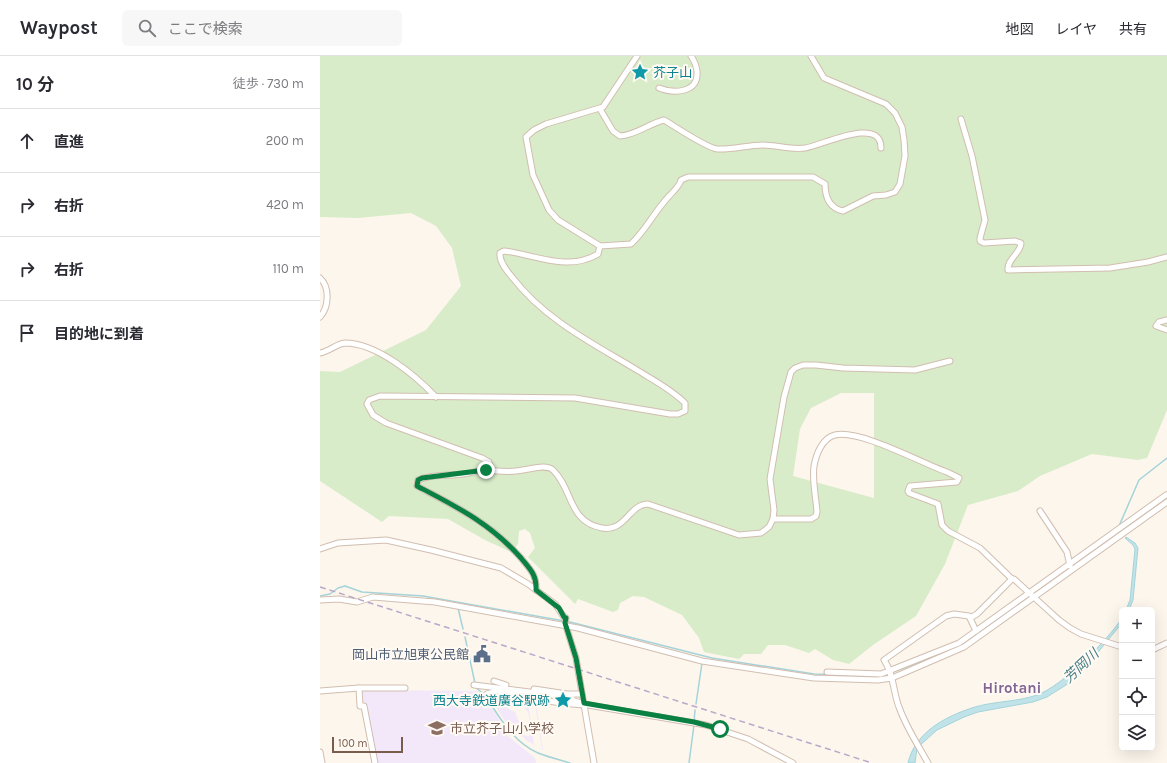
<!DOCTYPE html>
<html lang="ja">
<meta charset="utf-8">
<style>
:root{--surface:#fff;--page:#f7f7f7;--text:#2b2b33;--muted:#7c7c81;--line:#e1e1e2}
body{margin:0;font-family:Karla,"Noto Sans JP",sans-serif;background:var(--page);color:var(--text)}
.controls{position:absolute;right:12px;bottom:12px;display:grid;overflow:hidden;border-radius:6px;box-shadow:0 4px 16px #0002}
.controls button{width:36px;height:36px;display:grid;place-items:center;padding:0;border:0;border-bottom:1px solid var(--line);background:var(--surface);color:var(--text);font:20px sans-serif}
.scale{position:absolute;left:12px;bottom:10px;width:71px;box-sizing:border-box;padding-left:4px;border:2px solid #7a5c4d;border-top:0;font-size:11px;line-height:14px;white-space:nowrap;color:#7a5c4d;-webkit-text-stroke:3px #fffaf3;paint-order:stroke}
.stop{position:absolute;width:12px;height:12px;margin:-9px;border:3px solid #0b8043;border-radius:50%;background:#fff}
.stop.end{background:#0b8043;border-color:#fff;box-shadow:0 1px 4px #0008}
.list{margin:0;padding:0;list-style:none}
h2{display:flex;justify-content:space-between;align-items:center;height:52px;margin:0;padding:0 16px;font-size:17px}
h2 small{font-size:13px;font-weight:400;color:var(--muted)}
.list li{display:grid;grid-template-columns:26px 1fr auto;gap:12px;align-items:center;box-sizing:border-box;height:64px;padding:0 16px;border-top:1px solid var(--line)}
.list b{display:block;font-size:15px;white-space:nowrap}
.list em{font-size:13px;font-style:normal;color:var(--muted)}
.icon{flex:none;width:22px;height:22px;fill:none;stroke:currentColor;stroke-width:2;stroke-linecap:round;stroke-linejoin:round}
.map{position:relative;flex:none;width:847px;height:707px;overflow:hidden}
header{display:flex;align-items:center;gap:24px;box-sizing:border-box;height:56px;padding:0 20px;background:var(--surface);border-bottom:1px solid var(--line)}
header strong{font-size:19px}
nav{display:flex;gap:22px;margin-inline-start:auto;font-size:14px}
.search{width:280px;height:36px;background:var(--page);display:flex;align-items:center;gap:10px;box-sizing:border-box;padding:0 14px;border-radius:6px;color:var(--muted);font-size:15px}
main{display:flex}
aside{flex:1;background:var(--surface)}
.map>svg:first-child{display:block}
.education{fill:#f3e8fa;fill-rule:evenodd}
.green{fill:#d8ecc9;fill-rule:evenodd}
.water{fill:#bfe3e8;stroke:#a5d3da}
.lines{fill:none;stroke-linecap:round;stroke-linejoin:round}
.stream{stroke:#a5d3da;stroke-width:1.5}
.street-casing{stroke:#d1beb0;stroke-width:7}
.street{stroke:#fff;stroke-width:5}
.rail{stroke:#b9a8c9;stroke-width:1.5;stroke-dasharray:6 4;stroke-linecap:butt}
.route{stroke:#0b8043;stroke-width:5}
.labels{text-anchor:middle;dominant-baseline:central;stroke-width:4;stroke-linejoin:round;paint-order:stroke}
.culture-label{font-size:13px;fill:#0d838f;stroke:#fffaf3;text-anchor:start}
.service-label{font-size:13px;fill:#4e5e75;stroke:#fffaf3;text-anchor:end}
.education-label{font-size:13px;fill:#785e54;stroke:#fffaf3;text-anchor:start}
.water-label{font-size:14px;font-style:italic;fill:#437c86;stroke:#fffaf3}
.quarter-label{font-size:15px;font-weight:bold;fill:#846695;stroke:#fffaf3}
</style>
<header>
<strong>Waypost</strong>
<div class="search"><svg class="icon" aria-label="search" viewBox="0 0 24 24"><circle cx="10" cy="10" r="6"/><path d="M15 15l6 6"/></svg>ここで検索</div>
<nav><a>地図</a><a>レイヤ</a><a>共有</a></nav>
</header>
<main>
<aside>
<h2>10 分<small>徒歩 · 730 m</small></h2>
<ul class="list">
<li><svg class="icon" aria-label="ahead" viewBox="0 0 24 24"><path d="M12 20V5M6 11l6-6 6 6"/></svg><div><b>直進</b></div><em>200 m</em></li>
<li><svg class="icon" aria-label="right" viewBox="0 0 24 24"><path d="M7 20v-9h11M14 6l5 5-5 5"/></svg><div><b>右折</b></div><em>420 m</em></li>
<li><svg class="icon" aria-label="right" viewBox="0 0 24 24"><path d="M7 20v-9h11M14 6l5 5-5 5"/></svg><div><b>右折</b></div><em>110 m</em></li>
<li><svg class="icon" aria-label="arrive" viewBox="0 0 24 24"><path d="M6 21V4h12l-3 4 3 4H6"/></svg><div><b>目的地に到着</b></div></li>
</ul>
</aside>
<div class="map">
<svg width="847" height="707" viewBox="0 0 847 707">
<rect width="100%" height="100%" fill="#fdf6ec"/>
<g class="education">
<path d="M41 634 157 635 162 638 167 645 183 669 182 670 187 676 188 680 215 702 216 707H56L52 679 41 649Z"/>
<path d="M174 638 216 647 223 694 206 684 185 665 169 640ZM187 641 198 644 208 656 212 676 209 680 202 679 199 666 195 656 182 649V644ZM208 647 215 648 222 693 214 689Z"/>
</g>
<path class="green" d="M0 0H847V354L827 402 818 404 772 398 720 420 698 435 648 449 625 508 596 560 553 589 529 608 513 604 495 593 489 597 465 589H448L441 598H424L419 603 384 596 379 582 362 559 324 541 313 540 300 547 298 554 293 556 258 543 255 548 208 501 215 492 210 477 205 473 199 475 198 488 191 496 165 484 128 463 69 460 62 466 0 425V315L20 316 106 274 141 230 132 192 116 170 91 157 38 162 0 161ZM521 337H554V442L473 420 480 373 491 352Z"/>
<g class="water">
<path d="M806 481 815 487 818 492 813 544 809 554H806L810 544 815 493 813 489 805 482Z"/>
<path d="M802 562V567L757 622 727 641 713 646 658 656 644 661 617 674 597 692 595 707H588C595 676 626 660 655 651 675 645 697 646 717 639 741 631 789 583 802 562Z"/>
</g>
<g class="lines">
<g class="stream">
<path d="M799 470 819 424 847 402"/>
<path d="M713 537 837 449"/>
<path d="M0 540 10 538 18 532 25 530 42 536 103 540 250 566 392 602 494 618 556 620"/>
<path d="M138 552 143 573"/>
<path d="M145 581 156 632 164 638"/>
<path d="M640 590 710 539"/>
<path d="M562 620 624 597"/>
<path d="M166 641C180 662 194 687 218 697 228 701 240 704 250 707"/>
<path d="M376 648 382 607"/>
<path d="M374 666 375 654"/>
<path d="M369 707 374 669"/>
</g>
<g class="street-casing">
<g id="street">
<path d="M317 0 283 51 226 68 214 74 206 81 213 119 229 154 238 164 280 190 311 188C325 175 332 160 344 146 349 139 359 132 361 124L368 121H493L505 128C505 140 509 152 523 155L553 140 566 139 575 136 580 128 585 100 584 84 582 71 575 57 566 48 504 22 491 0"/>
<path d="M339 32C354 38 379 37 377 15 376 9 374 4 371 0"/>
<path d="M280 53 293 75 300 80C316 79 328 68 344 64 356 71 385 91 397 93 412 94 428 89 443 89 457 89 471 94 485 92 501 90 561 59 561 92"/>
<path d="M641 63 652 100 665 164 660 182V185L664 187 695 185 701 187C701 197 687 203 688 214L790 212 828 206 847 201"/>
<path d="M0 222C10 231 9 251 0 261"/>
<path d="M847 264 839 266 836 270 847 274"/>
<path d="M0 297C10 295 16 288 25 287 57 287 96 320 116 341"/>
<path d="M166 414 170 410 169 406 162 402 66 367 53 359 47 348 49 344 60 340 255 342 350 358H358L365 355V347C351 333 333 324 317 314 272 287 224 263 192 221 187 215 179 206 180 197L184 195C217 199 247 216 278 198L280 190"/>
<path d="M720 455 747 496 750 510"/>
<path d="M453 463H491L496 460 497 456C496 441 492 425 494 410 496 399 502 382 515 379 540 373 601 407 627 416L639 422 637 426 590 430 588 435 589 437 618 448 622 469 628 475 660 492 692 523"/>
<path d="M0 493 18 487 66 484 111 494 181 512 208 528 235 548 244 561 246 562 245 567 256 602 274 707"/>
<path d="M216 534C217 519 210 513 201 502 169 466 138 452 97 430L98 424C112 418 129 420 143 418 151 417 160 414 167 414 180 415 190 417 203 414 212 413 226 408 233 414 253 433 248 466 282 472 306 476 309 448 328 448L419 479 441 477 449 471 453 463 454 454 450 423 464 341 471 316 475 312 483 309H496L523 312 595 314 630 305"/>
<path d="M0 544 19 543 37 546 53 541 115 546 258 572 382 605 494 622 558 624 572 622 644 591 847 446"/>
<path d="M650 562 657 558 692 523H694L739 564 750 572 761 578 802 591"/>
<path d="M832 594 847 587"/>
<path d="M507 616 561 618 639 587 846 439"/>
<path d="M174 625 186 629"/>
<path d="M154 629 234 639 268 649 386 669 428 683 473 707"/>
<path d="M39 632 40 650H44L55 707"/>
<path d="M214 633 247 638H262"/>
<path d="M0 635 39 632H85"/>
<path d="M160 642 167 638 177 635 240 647 264 649"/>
<path d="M0 696 2 707"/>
<path d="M608 707C598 689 586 671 579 651 573 636 574 618 564 604L626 560 634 558 649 560 656 575"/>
</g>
</g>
<use href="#street" class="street"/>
<path class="rail" d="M0 531 552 707"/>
</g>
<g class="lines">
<path class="route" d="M166 414 102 422 98 424 97 430C137 451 170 467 201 502 210 513 217 519 216 534L239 552 244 561 246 562 245 567 256 602 264 647 374 666 400 673"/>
</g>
<defs>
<g id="sight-bare" transform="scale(1.38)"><path d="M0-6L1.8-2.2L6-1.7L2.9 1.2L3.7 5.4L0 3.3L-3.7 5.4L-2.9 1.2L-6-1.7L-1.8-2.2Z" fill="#0f9aa8" stroke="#fffaf3" stroke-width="2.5" paint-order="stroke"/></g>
<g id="civic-bare" transform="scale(1.38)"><path d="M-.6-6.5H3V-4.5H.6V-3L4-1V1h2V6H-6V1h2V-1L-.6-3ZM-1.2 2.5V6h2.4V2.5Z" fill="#5c6f8a" stroke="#fffaf3" stroke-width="2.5" paint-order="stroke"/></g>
<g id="school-bare" transform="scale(1.38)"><path d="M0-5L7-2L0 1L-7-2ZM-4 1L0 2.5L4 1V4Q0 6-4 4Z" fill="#8d6e63" stroke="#fffaf3" stroke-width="2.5" paint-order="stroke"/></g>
</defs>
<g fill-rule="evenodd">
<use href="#sight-bare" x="320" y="16"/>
<use href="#civic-bare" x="162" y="598"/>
<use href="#sight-bare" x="243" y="644"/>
<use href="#school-bare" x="117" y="672"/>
</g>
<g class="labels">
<g class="culture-label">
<text x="333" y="16">芥子山</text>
<text x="230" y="644" text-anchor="end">西大寺鉄道廣谷駅跡</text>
</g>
<g class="service-label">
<text x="149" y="598">岡山市立旭東公民館</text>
</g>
<g class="education-label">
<text x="130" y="672">市立芥子山小学校</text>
</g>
<g class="water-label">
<text transform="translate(761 610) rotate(-43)">芳岡川</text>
</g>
<g class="quarter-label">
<text x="692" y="632">Hirotani</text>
</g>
</g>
</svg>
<div class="controls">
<button>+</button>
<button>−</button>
<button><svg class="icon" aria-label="locate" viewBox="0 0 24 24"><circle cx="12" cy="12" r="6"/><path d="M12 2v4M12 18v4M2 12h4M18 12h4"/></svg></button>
<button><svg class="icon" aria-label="layers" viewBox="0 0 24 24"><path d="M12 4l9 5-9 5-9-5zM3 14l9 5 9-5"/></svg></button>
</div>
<div class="scale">100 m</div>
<div class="stop" style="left:400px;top:673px"></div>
<div class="stop end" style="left:166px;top:414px"></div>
</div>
</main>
